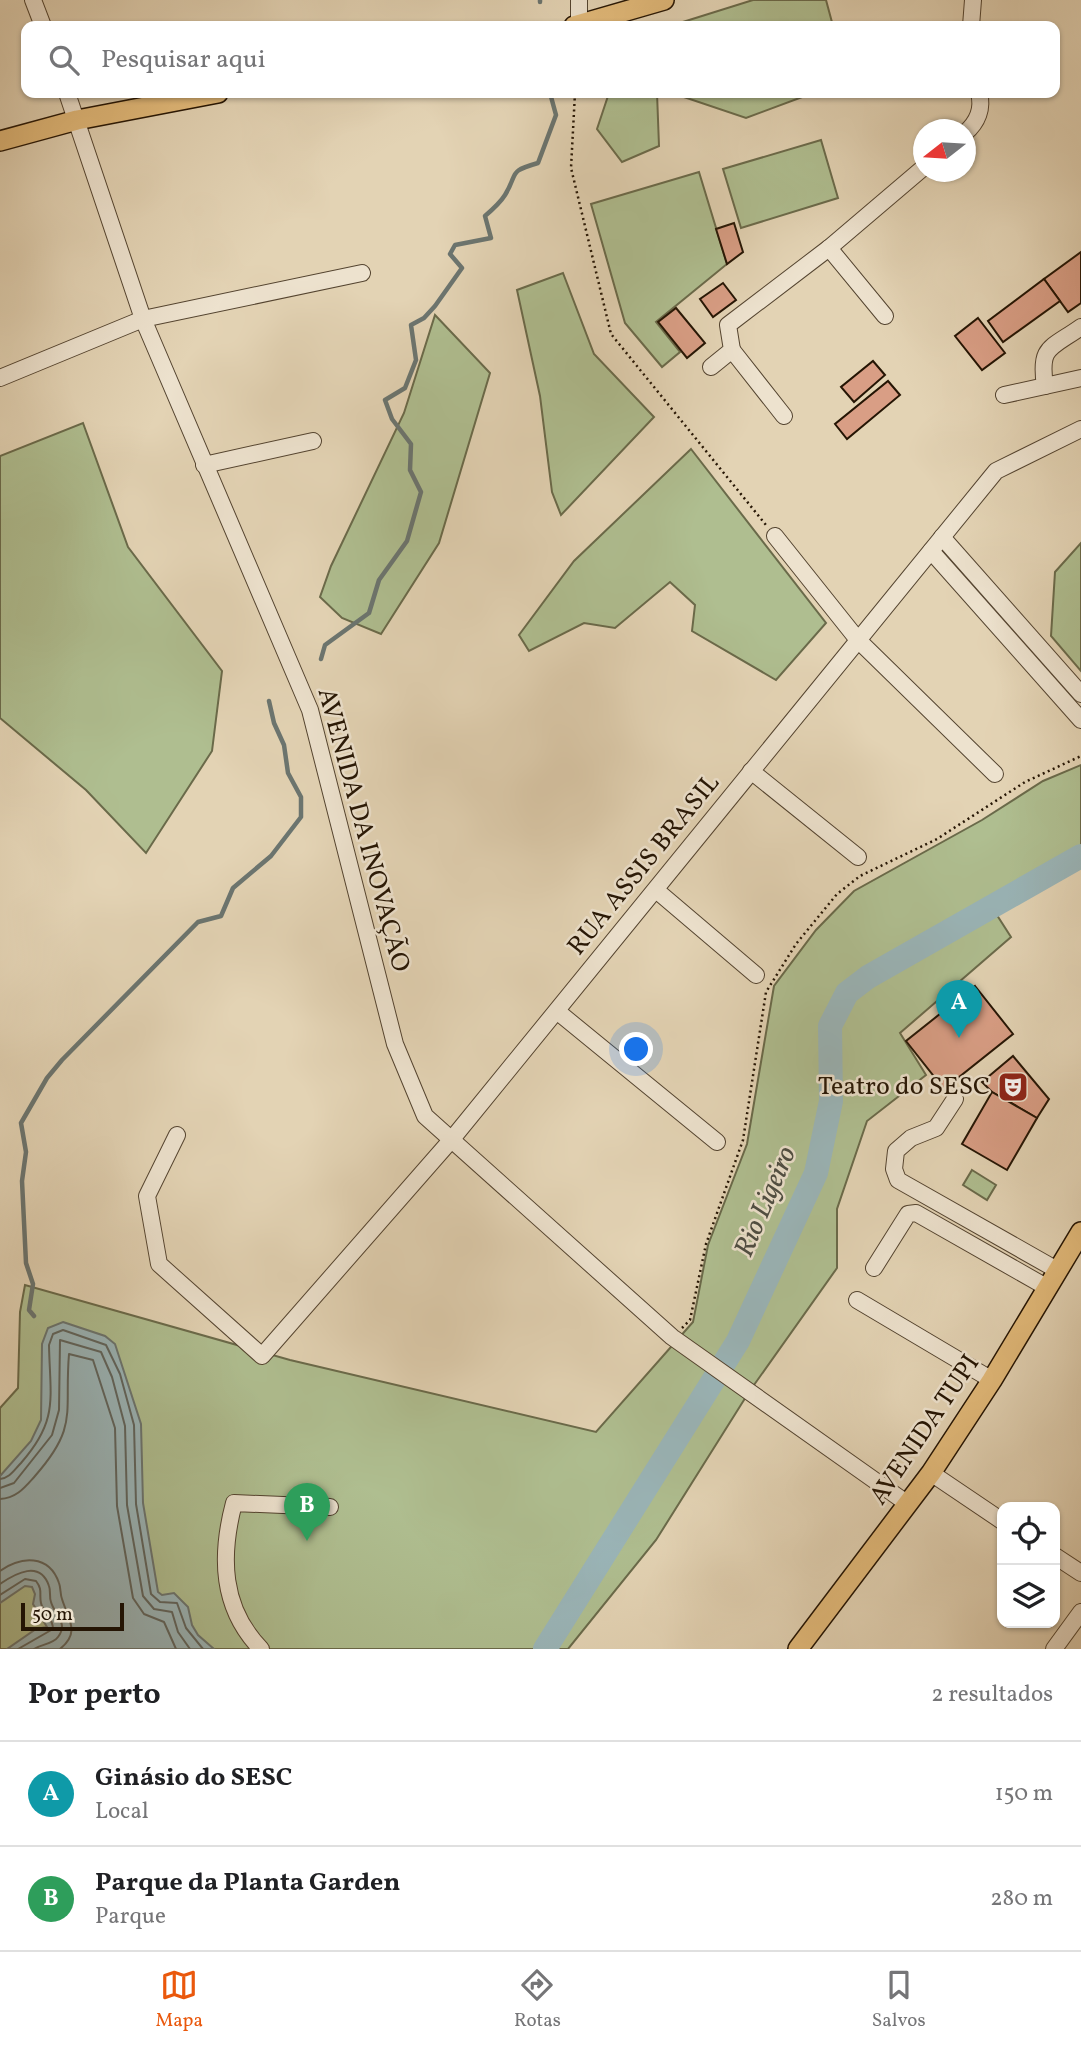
<!DOCTYPE html>
<html lang="pt">
<meta charset="utf-8">
<style>
:root{--surface:#fff;--page:#f6f6f6;--text:#202124;--muted:#757577;--line:#e0e0e0;--accent:#ea580c}
body{margin:0;font-family:Vollkorn,serif;background:var(--page);color:var(--text)}
.controls{position:absolute;right:21px;bottom:21px;display:grid;overflow:hidden;border-radius:14px;box-shadow:0 2px 5px #0004}
.controls button{width:63px;height:63px;display:grid;place-items:center;padding:0;border:0;border-bottom:2px solid var(--line);background:var(--surface);color:var(--text);font:35px sans-serif}
.compass{position:absolute;left:913px;top:119px;width:63px;height:63px;border-radius:50%;background:var(--surface);box-shadow:0 2px 5px #0004;rotate:253deg}
.scale{position:absolute;left:21px;bottom:18px;width:103px;box-sizing:border-box;padding-left:7px;border:4px solid #251504;border-top:0;font-size:19px;line-height:24px;white-space:nowrap;color:#251504;-webkit-text-stroke:5px #ede2ce;paint-order:stroke}
.you{position:absolute;left:637px;top:1050px;width:24px;height:24px;margin:-18px;border:5px solid #fff;border-radius:50%;background:#1a73e8;box-shadow:0 0 0 10px #1a73e833}
.badge{display:grid;place-items:center;width:46px;height:46px;border-radius:50%;background:var(--accent);color:#fff;font-size:23px;font-weight:700}
.pin{position:absolute;translate:-50% -58px;filter:drop-shadow(0 2px 4px #0008)}
.pin::after{content:'';position:absolute;top:37px;width:24px;height:21px;background:inherit;clip-path:polygon(0 0,100% 0,50% 100%)}
.list{margin:0;padding:0;list-style:none}
h2{display:flex;justify-content:space-between;align-items:center;height:91px;margin:0;padding:0 28px;font-size:30px}
h2 small{font-size:23px;font-weight:400;color:var(--muted)}
.list li{display:grid;grid-template-columns:46px 1fr auto;gap:21px;align-items:center;box-sizing:border-box;height:105px;padding:0 28px;border-top:2px solid var(--line)}
.list b{display:block;font-size:26px;white-space:nowrap}
.list p{margin:0;font-size:23px;white-space:nowrap;color:var(--muted)}
.list em{font-size:23px;font-style:normal;color:var(--muted)}
.icon{flex:none;width:38px;height:38px;fill:none;stroke:currentColor;stroke-width:2;stroke-linecap:round;stroke-linejoin:round}
.map{position:relative;flex:none;width:1081px;height:1649px;overflow:hidden}
.search{position:absolute;background:var(--surface);box-shadow:0 2px 5px #0004;left:21px;right:21px;top:21px;height:77px;display:flex;align-items:center;gap:18px;box-sizing:border-box;padding:0 24px;border-radius:14px;color:var(--muted);font-size:26px}
.sheet{height:301px;background:var(--surface)}
nav{display:flex;justify-content:space-around;align-items:center;box-sizing:border-box;height:98px;border-top:2px solid var(--line);background:var(--surface);font-size:19px;color:var(--muted)}
nav a{display:grid;justify-items:center;gap:4px}
nav .on{color:var(--accent)}
.map>svg:first-child{display:block}
.green{fill:#afbe90;stroke:#6a6a4a;stroke-width:2}
.water{fill:#9ab5b8;stroke:#6b7570;stroke-width:2}
.lines{fill:none;stroke-linecap:round;stroke-linejoin:round}
.shore{stroke:#60655e;stroke-width:2}
.stream{stroke:#6b7570;stroke-width:4.5}
.river{stroke:#9ab5b8;stroke-width:24}
.building{fill:#d99e85;stroke:#251504;stroke-width:2}
.minor-casing{stroke:#544430;stroke-width:18}
.major-casing{stroke:#251504;stroke-width:22}
.path{stroke:#251504;stroke-width:2.5;stroke-dasharray:2 3.5;stroke-linecap:butt}
.minor{stroke:#ede2ce;stroke-width:16}
.major{stroke:#e2ba7a;stroke-width:19}
.labels{text-anchor:middle;dominant-baseline:central;stroke-width:5;stroke-linejoin:round;paint-order:stroke}
.street-label{font-size:26px;fill:#251504;stroke:#ede2ce}
.poi-label{font-size:26px;fill:#251504;stroke:#ede2ce;text-anchor:end}
.water-label{font-size:28px;font-style:italic;fill:#4e4d43;stroke:#ede2ce}
</style>
<div class="map">
<svg width="1081" height="1649" viewBox="0 0 1081 1649">
<rect width="100%" height="100%" fill="#e3d3b4"/>
<filter id="stains"><feTurbulence type="fractalNoise" baseFrequency=".00286" numOctaves="4"/><feColorMatrix values="0 0 0 0 .2 0 0 0 0 .09 0 0 0 0 .02 0 0 0 .5 -.17"/></filter>
<radialGradient id="worn" r=".72"><stop offset=".6" stop-color="#630" stop-opacity="0"/><stop offset="1" stop-color="#630" stop-opacity=".3"/></radialGradient>
<g class="green">
<path d="M753 0H826L833 26H670Z"/>
<path d="M609 93H657L659 146 622 162 597 129Z"/>
<path d="M672 93H813L746 118Z"/>
<path d="M821 140 838 198 741 228 723 169Z"/>
<path d="M699 172 727 264 656 322 680 352 662 367 625 323 591 204Z"/>
<path d="M563 273 594 354 654 417 561 515 552 492 540 396 517 290Z"/>
<path d="M435 315 490 373 439 543 381 634 342 618 320 597 331 566 404 413Z"/>
<path d="M83 423 128 547 222 671 212 751 146 853 86 790 0 718V456Z"/>
<path d="M691 449 826 623 776 680 692 631 695 605 670 582 615 628 584 623 529 651 519 635 574 561Z"/>
<path d="M1081 543V671L1051 636 1055 572Z"/>
<path d="M1081 765V863L995 912 1011 937 900 1033 926 1075 867 1121 837 1209V1268L749 1392 656 1540 568 1649H0V1408L18 1388 20 1312 25 1285 290 1360 596 1432 693 1322 708 1245 747 1144 774 986 816 930 854 891 982 820 1043 781Z"/>
<path d="M972 1170 996 1185 987 1200 963 1185Z"/>
</g>
<path class="water" d="M63 1322 105 1336 115 1344 141 1424 143 1503 158 1592 162 1595 174 1593 188 1607 192 1625 198 1635 214 1649H7L36 1629 47 1627 33 1604 35 1594 32 1587 25 1586 0 1603V1476L31 1441 41 1420 42 1344 48 1328Z"/>
<g class="lines">
<g class="shore">
<path d="M0 1479C10 1478 14 1470 21 1463 59 1420 50 1398 49 1345L53 1334 63 1330 106 1345 120 1374 134 1425 136 1504 151 1594 160 1602 177 1603 186 1628 203 1649"/>
<path d="M0 1488 14 1483 52 1435 59 1410 60 1340 101 1352 112 1377 125 1426 127 1505 143 1596 154 1609 172 1612 178 1632 190 1649"/>
<path d="M0 1499C17 1498 25 1487 35 1476 79 1426 64 1413 69 1354L93 1360 115 1428 117 1506 133 1598 144 1614 164 1622 176 1649"/>
<path d="M0 1571C21 1556 49 1554 59 1583 61 1588 60 1594 62 1599 68 1619 81 1632 60 1649"/>
<path d="M0 1584C16 1573 40 1560 49 1586 51 1591 49 1597 51 1602 54 1614 69 1623 58 1637 53 1644 42 1644 34 1649"/>
<path d="M0 1595 25 1579 36 1581C43 1590 39 1594 41 1603 43 1613 53 1617 53 1629L18 1649"/>
</g>
<g class="stream">
<path d="M540 0V2"/>
<path d="M321 659 325 645 369 613 379 580 407 541 421 492 410 470 411 444 392 419 385 400 405 388 416 360 411 325 424 318 435 306 462 268 450 254 455 245 491 238 485 216C492 210 500 203 505 195 519 172 507 172 538 163L556 115 550 93"/>
<path d="M34 1316 29 1310 33 1284 26 1263 22 1181 26 1152 21 1123 47 1078 62 1060 198 922 221 916 233 888 271 856 301 817V797L288 773 284 745 274 723 269 701"/>
</g>
<path class="river" d="M545 1649 738 1341 816 1173 831 1101 830 1026 847 993 868 977 1081 856"/>
</g>
<g class="building">
<path d="M734 223 743 252 727 264 716 229Z"/>
<path d="M1081 252V303L1068 312 1044 279Z"/>
<path d="M1044 279 1060 301 1003 342 988 321Z"/>
<path d="M723 283 736 300 713 317 700 299Z"/>
<path d="M676 308 705 343 687 358 658 322Z"/>
<path d="M978 318 1005 353 982 370 955 336Z"/>
<path d="M873 361 885 375 854 402 841 387Z"/>
<path d="M888 381 900 395 847 439 835 424Z"/>
<path d="M975 986 1013 1034 944 1089 906 1041Z"/>
<path d="M1013 1056 1049 1099 1037 1118 992 1092 982 1082Z"/>
<path d="M992 1092 1037 1118 1007 1170 962 1144Z"/>
</g>
<g class="lines">
<g class="minor-casing">
<g id="minor">
<path d="M33 0 43 26"/>
<path d="M579 25V0"/>
<path d="M971 26 973 0"/>
<path d="M67 93 143 319 310 710 395 1044 425 1116 672 1337 908 1504"/>
<path d="M965 133C978 122 983 108 979 93"/>
<path d="M829 248 885 316"/>
<path d="M732 350 784 416"/>
<path d="M711 367 732 350 728 325 829 248 923 168"/>
<path d="M0 378 143 319 362 273"/>
<path d="M1045 386C1039 346 1050 349 1081 327"/>
<path d="M1004 395 1081 378"/>
<path d="M204 465 313 441"/>
<path d="M775 536 858 640 995 774"/>
<path d="M942 537 1081 694"/>
<path d="M931 551 1081 720"/>
<path d="M751 771 858 857"/>
<path d="M656 890 756 975"/>
<path d="M558 1012 717 1142"/>
<path d="M955 1099 936 1128 911 1138 896 1151 894 1169 898 1180 1057 1270"/>
<path d="M177 1135 147 1196 159 1264 262 1356 452 1139 996 471 1081 429"/>
<path d="M874 1268 908 1214 916 1213 1048 1288"/>
<path d="M857 1300 992 1380"/>
<path d="M931 1473 1002 1521"/>
<path d="M1055 1556 1081 1573"/>
<path d="M261 1649C221 1608 220 1556 234 1503L330 1507"/>
<path d="M1054 1649 1081 1612"/>
</g>
</g>
<g class="major-casing">
<g id="major">
<path d="M574 26 664 0"/>
<path d="M0 141 77 120 218 93"/>
<path d="M798 1649 931 1473 992 1380 1081 1232"/>
</g>
</g>
<g class="path">
<path d="M575 93 571 168 611 334 766 525"/>
<path d="M682 1328 690 1320 706 1244 743 1140 766 992 796 944 837 894 860 876 937 839 1025 782 1081 756"/>
</g>
<use href="#minor" class="minor"/>
<use href="#major" class="major"/>
</g>
<defs>
<g id="theatre-square" transform="scale(1.575)"><rect x="-9" y="-9" width="18" height="18" rx="4" fill="#8f2418" stroke="#ede2ce"/><path d="M-5-5.5Q0-4 5-5.5V0Q5 5 0 6Q-5 5-5 0ZM-3.3-2.5H-1v1.5H-3.3ZM1-2.5H3.3v1.5H1ZM-2.8 1Q0 5.5 2.8 1Z" fill="#fff"/></g>
</defs>
<g fill-rule="evenodd">
<use href="#theatre-square" x="1013" y="1087"/>
</g>
<g class="labels">
<g class="street-label">
<text transform="translate(363 830) rotate(75)">AVENIDA DA INOVAÇÃO</text>
<text transform="translate(644 865) rotate(-51)">RUA ASSIS BRASIL</text>
<text transform="translate(925 1430) rotate(-56)">AVENIDA TUPI</text>
</g>
<g class="poi-label">
<text x="990" y="1087">Teatro do SESC</text>
</g>
<g class="water-label">
<text transform="translate(766 1202) rotate(-67)">Rio Ligeiro</text>
</g>
</g>
<rect width="100%" height="100%" filter="url(#stains)"/>
<rect width="100%" height="100%" fill="url(#worn)"/>
</svg>
<div class="controls">
<button><svg class="icon" aria-label="locate" viewBox="0 0 24 24"><circle cx="12" cy="12" r="6"/><path d="M12 2v4M12 18v4M2 12h4M18 12h4"/></svg></button>
<button><svg class="icon" aria-label="layers" viewBox="0 0 24 24"><path d="M12 4l9 5-9 5-9-5zM3 14l9 5 9-5"/></svg></button>
</div>
<svg class="compass" viewBox="-18 -18 36 36"><path d="M0-13l5 13h-10z" fill="#e53935"/><path d="M0 13l5-13h-10z" fill="#757577"/></svg>
<div class="scale">50 m</div>
<div class="you"></div>
<div class="pin badge" style="left:959px;top:1038px;background:#0f9aa8">A</div>
<div class="pin badge" style="left:307px;top:1541px;background:#2e9e5b">B</div>
<div class="search"><svg class="icon" aria-label="search" viewBox="0 0 24 24"><circle cx="10" cy="10" r="6"/><path d="M15 15l6 6"/></svg>Pesquisar aqui</div>
</div>
<section class="sheet">
<h2>Por perto<small>2 resultados</small></h2>
<ul class="list">
<li><span class="badge" style="background:#0f9aa8">A</span><div><b>Ginásio do SESC</b><p>Local</p></div><em>150 m</em></li>
<li><span class="badge" style="background:#2e9e5b">B</span><div><b>Parque da Planta Garden</b><p>Parque</p></div><em>280 m</em></li>
</ul>
</section>
<nav>
<a class="on"><svg class="icon" aria-label="map" viewBox="0 0 24 24"><path d="M3 6l6-2 6 2 6-2v14l-6 2-6-2-6 2zM9 4v14M15 6v14"/></svg>Mapa</a>
<a><svg class="icon" aria-label="directions" viewBox="0 0 24 24"><path d="M12 3l9 9-9 9-9-9zM9 14v-3h6M13 9l2 2-2 2"/></svg>Rotas</a>
<a><svg class="icon" aria-label="saved" viewBox="0 0 24 24"><path d="M7 4h10v16l-5-4-5 4z"/></svg>Salvos</a>
</nav>
